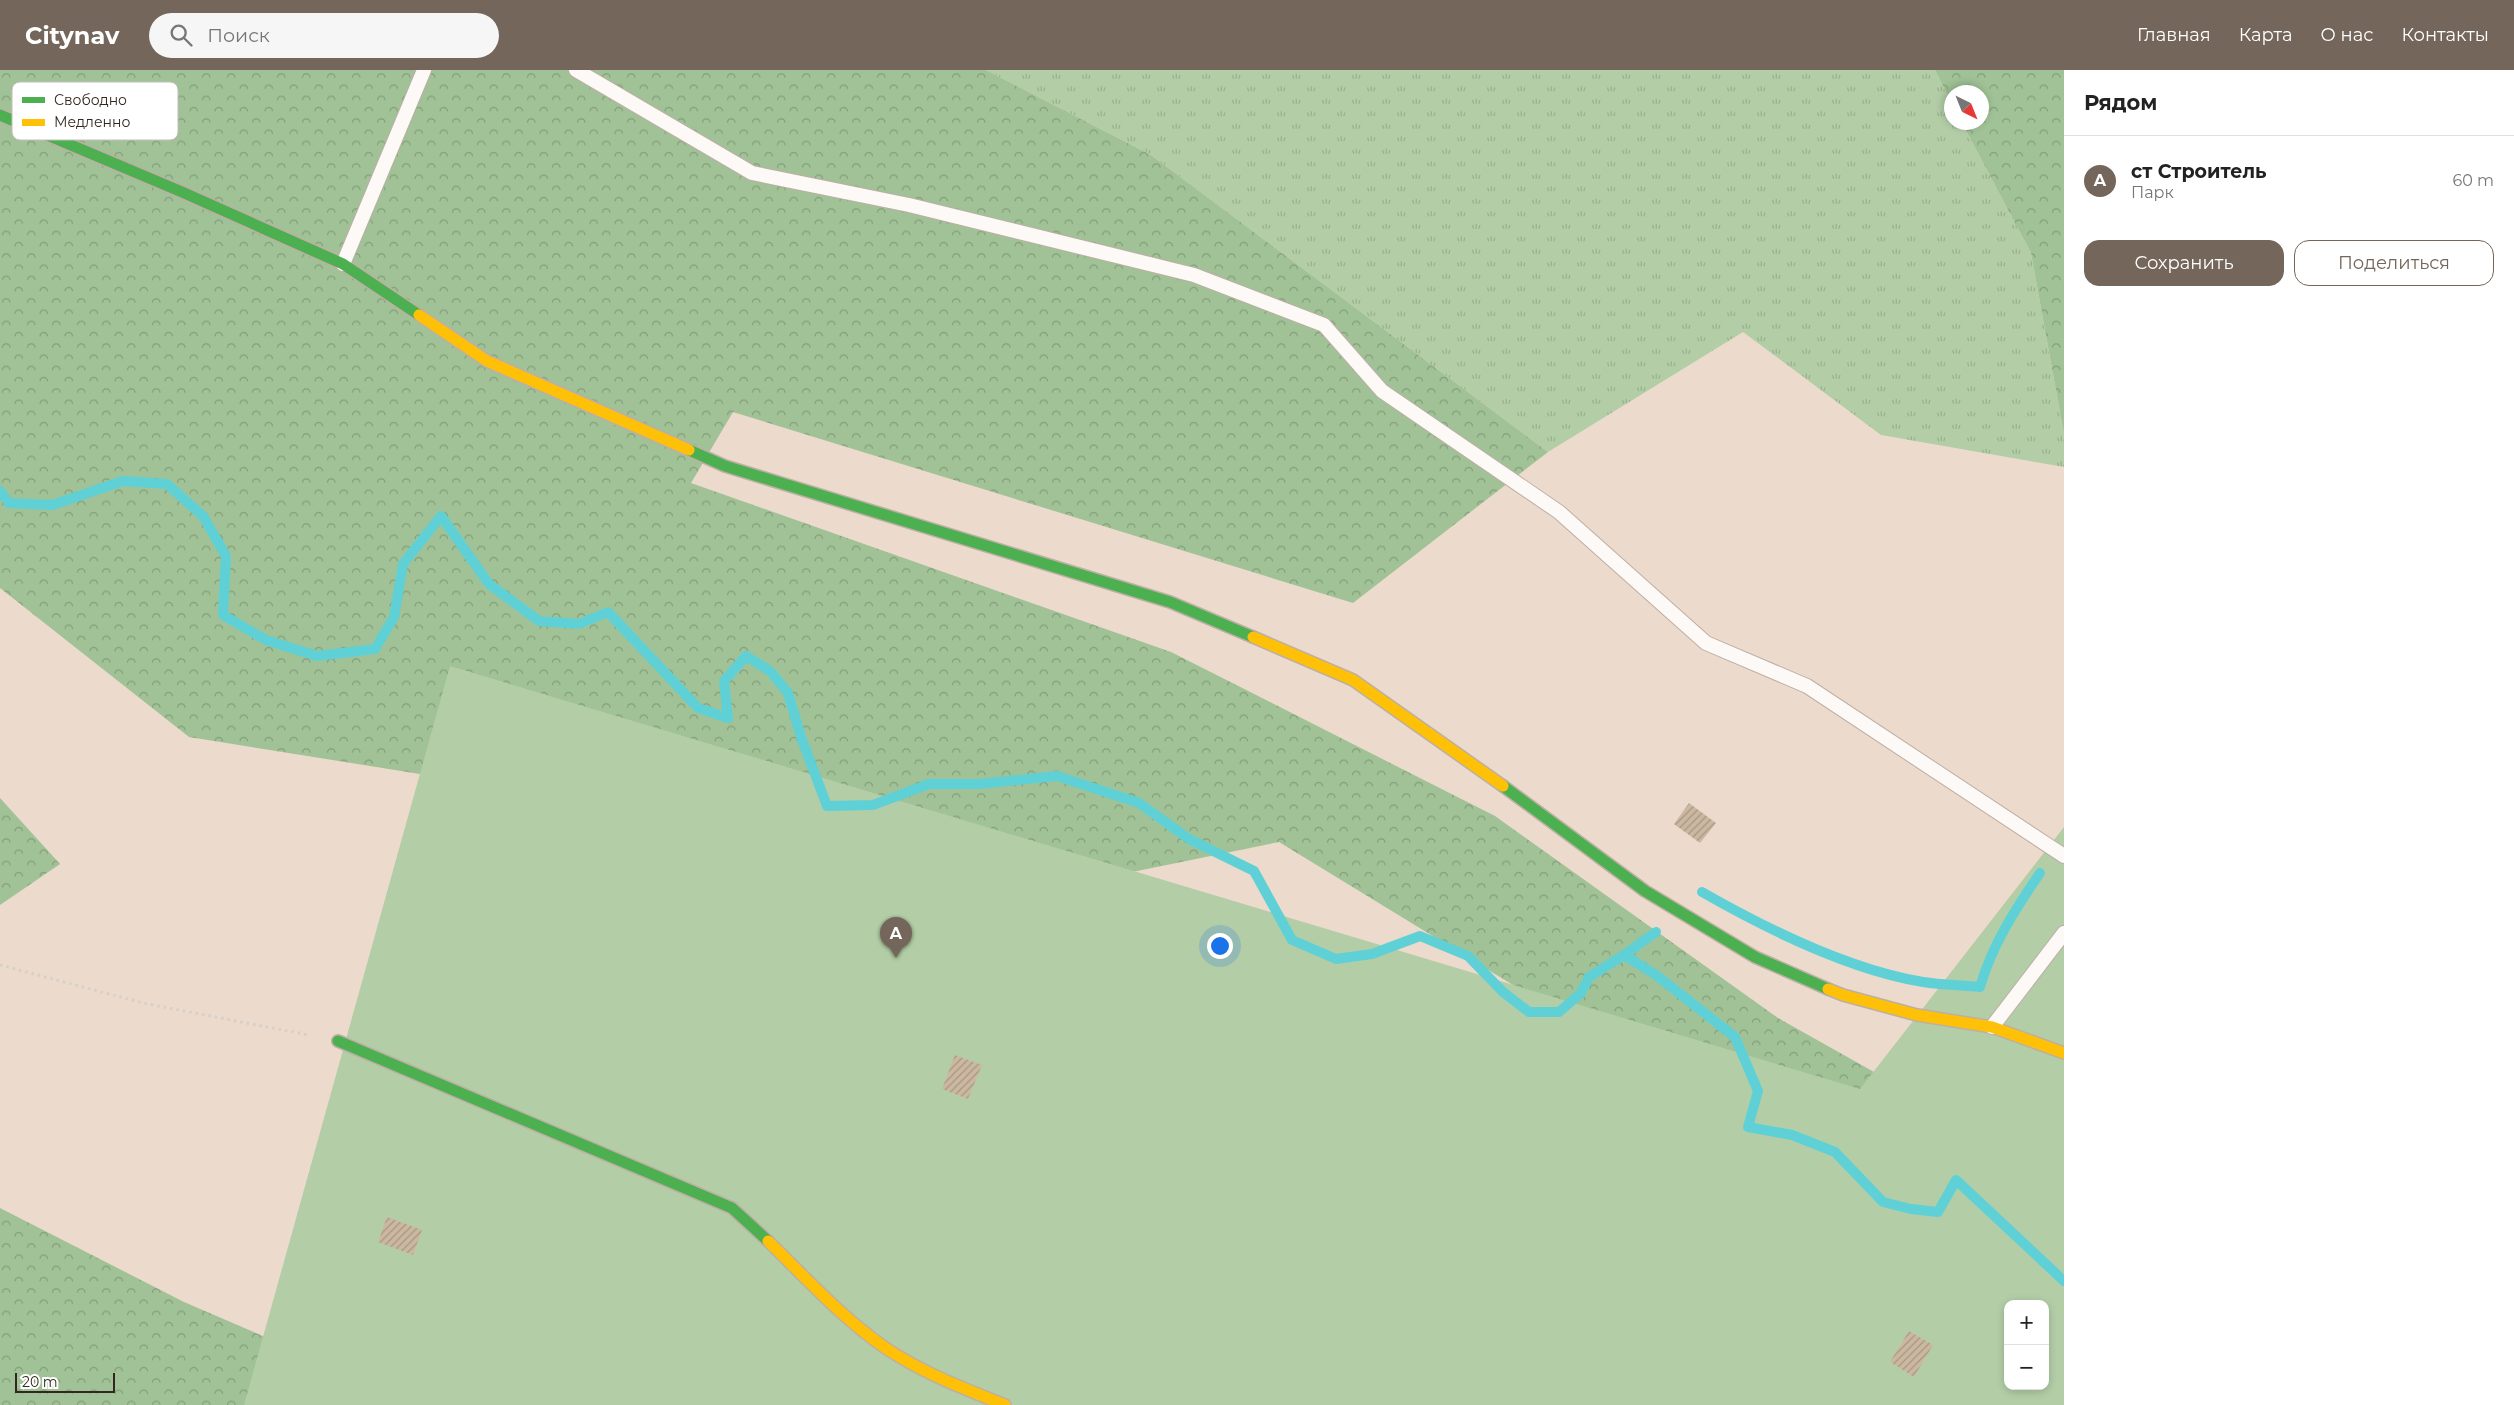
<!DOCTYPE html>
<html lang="ru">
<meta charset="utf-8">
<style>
:root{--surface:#fff;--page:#f6f6f6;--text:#222;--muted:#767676;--line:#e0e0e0;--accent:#74665a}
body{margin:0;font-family:Montserrat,sans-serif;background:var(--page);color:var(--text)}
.controls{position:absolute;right:15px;bottom:15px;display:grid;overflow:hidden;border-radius:10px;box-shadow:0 2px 8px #0003}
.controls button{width:45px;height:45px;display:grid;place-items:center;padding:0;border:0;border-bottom:1px solid var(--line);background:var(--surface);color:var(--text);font:25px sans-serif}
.compass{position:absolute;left:1944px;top:15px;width:45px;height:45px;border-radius:50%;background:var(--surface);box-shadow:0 2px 8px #0003;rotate:137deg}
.scale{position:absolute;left:15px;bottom:12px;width:100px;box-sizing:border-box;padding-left:5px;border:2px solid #33271d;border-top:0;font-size:14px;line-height:18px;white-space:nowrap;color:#33271d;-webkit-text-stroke:4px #fff;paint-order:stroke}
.you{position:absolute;left:1219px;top:875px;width:18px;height:18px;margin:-12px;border:4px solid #fff;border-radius:50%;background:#1a73e8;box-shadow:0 0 0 8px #1a73e833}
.badge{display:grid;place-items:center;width:32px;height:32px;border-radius:50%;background:var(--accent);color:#fff;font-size:16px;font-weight:700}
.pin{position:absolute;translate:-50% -41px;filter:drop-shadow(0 1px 2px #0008)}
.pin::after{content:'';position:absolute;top:26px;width:18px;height:15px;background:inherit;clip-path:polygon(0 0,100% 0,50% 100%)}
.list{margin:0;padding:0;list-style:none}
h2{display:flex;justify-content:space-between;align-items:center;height:65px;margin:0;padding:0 20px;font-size:21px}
h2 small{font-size:16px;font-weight:400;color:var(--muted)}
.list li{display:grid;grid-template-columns:32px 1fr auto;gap:15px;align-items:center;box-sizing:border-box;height:90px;padding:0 20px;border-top:1px solid var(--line)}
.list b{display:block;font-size:19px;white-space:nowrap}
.list p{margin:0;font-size:16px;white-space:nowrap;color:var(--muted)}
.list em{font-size:16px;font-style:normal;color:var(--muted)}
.actions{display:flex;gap:10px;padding:15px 20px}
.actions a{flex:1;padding:11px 0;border:1px solid var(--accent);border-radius:15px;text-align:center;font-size:18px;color:var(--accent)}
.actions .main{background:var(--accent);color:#fff}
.icon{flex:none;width:28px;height:28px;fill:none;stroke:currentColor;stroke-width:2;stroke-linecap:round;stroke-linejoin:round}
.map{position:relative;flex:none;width:2064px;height:1335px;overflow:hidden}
header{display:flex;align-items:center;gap:30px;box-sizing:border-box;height:70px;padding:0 25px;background:var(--accent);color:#fff}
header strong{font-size:24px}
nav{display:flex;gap:28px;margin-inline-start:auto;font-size:18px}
.search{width:350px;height:45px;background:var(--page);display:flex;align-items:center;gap:12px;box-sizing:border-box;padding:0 18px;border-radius:28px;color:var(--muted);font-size:19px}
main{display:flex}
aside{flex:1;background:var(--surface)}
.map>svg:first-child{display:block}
.grass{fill:url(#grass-tufts)}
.forest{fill:url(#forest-crowns)}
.garden{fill:#b3cea7;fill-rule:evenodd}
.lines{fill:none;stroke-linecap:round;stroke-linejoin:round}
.stream{stroke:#5fd1d6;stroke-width:10}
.building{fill:url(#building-hatch)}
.lane-casing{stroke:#bdafa4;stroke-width:16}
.fast-casing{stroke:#bdafa4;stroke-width:14}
.slow-casing{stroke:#bdafa4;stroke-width:14}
.path{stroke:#d5d0cb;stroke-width:3;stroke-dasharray:2.5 4;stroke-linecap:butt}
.lane{stroke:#fcf9f7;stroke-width:14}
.fast{stroke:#4caf50;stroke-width:11}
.slow{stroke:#ffc107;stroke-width:11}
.key{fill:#fff;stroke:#c2bebb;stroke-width:1}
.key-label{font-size:14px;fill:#33271d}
</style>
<header>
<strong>Citynav</strong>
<div class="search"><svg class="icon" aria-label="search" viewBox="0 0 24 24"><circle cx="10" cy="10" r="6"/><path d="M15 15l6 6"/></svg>Поиск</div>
<nav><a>Главная</a><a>Карта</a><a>О нас</a><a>Контакты</a></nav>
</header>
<main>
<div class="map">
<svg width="2064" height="1335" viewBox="0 0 2064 1335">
<defs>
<pattern id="grass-tufts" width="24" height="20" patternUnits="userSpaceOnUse" patternTransform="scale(1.25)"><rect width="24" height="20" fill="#b3cea7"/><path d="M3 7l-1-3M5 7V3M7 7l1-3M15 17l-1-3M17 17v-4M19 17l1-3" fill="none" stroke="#9ab18f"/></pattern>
<pattern id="forest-crowns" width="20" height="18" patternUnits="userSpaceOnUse" patternTransform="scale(1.25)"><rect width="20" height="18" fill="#a0c296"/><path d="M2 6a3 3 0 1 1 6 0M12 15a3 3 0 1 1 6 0" fill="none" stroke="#839e7a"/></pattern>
<pattern id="building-hatch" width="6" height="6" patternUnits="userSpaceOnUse" patternTransform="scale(1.25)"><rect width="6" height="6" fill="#ccb8a1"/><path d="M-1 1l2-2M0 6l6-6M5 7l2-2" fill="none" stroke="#a69683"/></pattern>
</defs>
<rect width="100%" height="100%" fill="#ecdacc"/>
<path class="grass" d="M986 0H1935L1951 32 1952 52 1962 53 2031 183 2064 364V397L1881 365 1743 262 1548 382 1151 85Z"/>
<g class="forest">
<path d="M0 0H986L1151 85 1548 382 1353 533 733 342 691 413 1171 582 1495 746 1778 948 2064 1109 2045 1234H2008L1956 1186 1279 772 1088 811 189 667 0 518Z"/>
<path d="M1935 0H2064V364L2031 183 1962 53 1982 52V22H1952L1951 32Z"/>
<path d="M0 728 60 794 0 835Z"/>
<path d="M0 1138 184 1232 423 1335H0Z"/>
</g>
<path class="garden" d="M450 596 1860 1019 2064 757V1335H244ZM2008 1234H2045V1316H2008Z"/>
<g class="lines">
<g class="stream">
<path d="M0 421 9 433 52 435 123 411 167 414 203 446 226 486 223 545 266 570 317 586 375 579 394 547 403 494 441 446 489 514 539 551 579 554 608 542 698 638 728 648 724 611 746 586 770 601 788 623 801 667 827 736 873 735 929 714H979L1057 706 1139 733 1189 769 1254 801 1292 870 1336 889 1372 884 1420 866 1468 886 1503 922 1529 942H1559L1581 923 1589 907 1624 885 1656 905 1735 967 1758 1021 1748 1057 1792 1065 1835 1082 1883 1132 1911 1139 1938 1142 1956 1110 2064 1211"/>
<path d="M1702 822C1765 858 1850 900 1923 912 1942 915 1961 915 1980 917 1992 875 2016 838 2040 803"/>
<path d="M1624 885 1656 862"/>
</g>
</g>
<g class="building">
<path d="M1689 733 1716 753 1700 773 1674 754Z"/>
<path d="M955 985 982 995 968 1029 942 1019Z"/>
<path d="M387 1147 422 1160 413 1185 378 1172Z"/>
<path d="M1909 1261 1933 1275 1914 1307 1890 1292Z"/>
</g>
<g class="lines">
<g class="lane-casing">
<g id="lane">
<path d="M576 0 752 103 909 135 1194 205 1324 255 1382 321 1559 442 1706 573 1807 616 2064 786"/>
<path d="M343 194 424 0"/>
<path d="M1992 957 2064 863"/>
</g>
</g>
<g class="fast-casing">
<g id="fast">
<path d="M0 45 182 122 343 194 419 245"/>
<path d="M689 380 725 396 1170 532 1253 567"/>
<path d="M1503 716 1645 821 1755 887 1828 919"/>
<path d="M338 971 732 1138 768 1171"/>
</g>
</g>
<g class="slow-casing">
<g id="slow">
<path d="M419 245 487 291 689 380"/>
<path d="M1253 567 1353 610 1503 716"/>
<path d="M1828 919 1843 925 1917 945 1992 957 2064 983"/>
<path d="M768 1171C806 1208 843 1249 887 1279 923 1303 965 1319 1005 1335"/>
</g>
</g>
<path class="path" d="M0 895 143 933 309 965"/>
<use href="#lane" class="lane"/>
<use href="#fast" class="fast"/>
<use href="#slow" class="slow"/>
</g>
<rect x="12" y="12" width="166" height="58" rx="8" class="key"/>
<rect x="22" y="27" width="23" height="6" fill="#4caf50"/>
<rect x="22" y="49" width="23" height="7" fill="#ffc107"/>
<g class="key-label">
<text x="54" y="35">Свободно</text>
<text x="54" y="57">Медленно</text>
</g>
</svg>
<div class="controls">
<button>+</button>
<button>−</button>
</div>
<svg class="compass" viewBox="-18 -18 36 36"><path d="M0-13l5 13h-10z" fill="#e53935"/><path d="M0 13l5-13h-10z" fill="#767676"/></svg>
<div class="scale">20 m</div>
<div class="you"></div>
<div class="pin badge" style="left:896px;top:888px">A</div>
</div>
<aside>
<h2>Рядом<small></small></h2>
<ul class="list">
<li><span class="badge">A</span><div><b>ст Строитель</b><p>Парк</p></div><em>60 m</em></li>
</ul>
<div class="actions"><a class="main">Сохранить</a><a>Поделиться</a></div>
</aside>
</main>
